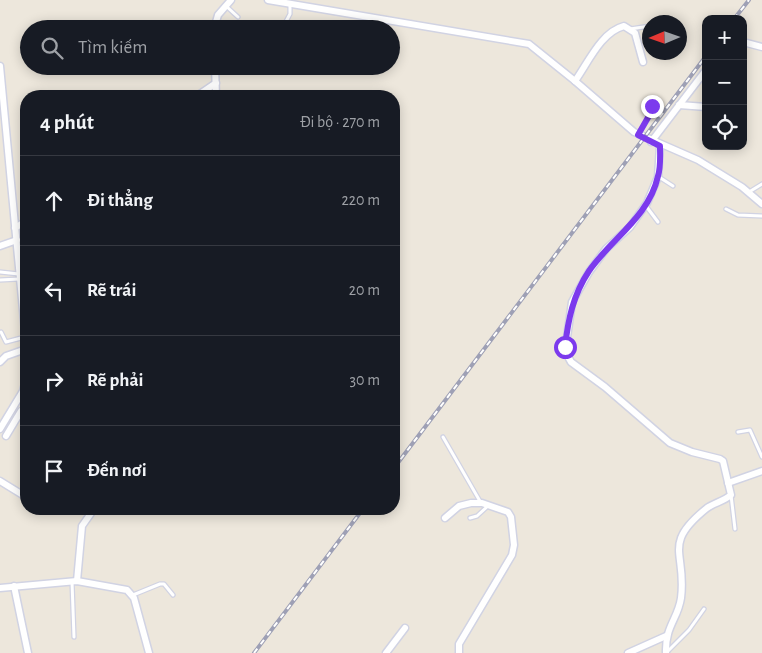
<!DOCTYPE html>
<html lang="vi">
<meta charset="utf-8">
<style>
:root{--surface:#171b24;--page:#242831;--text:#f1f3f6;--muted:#9ea1a6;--line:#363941}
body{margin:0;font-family:"Alegreya Sans",sans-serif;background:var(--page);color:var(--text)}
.controls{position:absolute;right:15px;top:15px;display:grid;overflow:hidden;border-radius:10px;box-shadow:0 2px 12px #0003}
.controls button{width:45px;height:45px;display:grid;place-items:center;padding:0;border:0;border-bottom:1px solid var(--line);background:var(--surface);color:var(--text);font:25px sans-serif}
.compass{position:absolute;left:642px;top:15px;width:45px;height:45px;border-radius:50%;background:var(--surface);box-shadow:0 2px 12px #0003;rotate:268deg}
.stop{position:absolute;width:15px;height:15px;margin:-11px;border:4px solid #7c3aed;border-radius:50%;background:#fff}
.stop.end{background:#7c3aed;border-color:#fff;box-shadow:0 1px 5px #0008}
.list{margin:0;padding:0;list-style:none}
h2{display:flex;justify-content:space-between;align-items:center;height:65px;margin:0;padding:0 20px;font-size:21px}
h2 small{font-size:16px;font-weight:400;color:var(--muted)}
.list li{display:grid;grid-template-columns:32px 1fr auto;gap:15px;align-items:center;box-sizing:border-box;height:90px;padding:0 20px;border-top:1px solid var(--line)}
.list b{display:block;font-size:19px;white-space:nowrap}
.list em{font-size:16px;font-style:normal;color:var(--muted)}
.icon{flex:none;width:28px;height:28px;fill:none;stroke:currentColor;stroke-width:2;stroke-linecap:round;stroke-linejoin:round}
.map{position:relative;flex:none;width:762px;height:653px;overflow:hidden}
.search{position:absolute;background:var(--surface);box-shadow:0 2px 12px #0003;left:20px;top:20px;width:380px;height:55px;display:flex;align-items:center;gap:12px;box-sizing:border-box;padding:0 18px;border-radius:28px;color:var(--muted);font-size:19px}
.panel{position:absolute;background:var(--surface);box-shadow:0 2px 12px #0003;left:20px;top:90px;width:380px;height:425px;border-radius:20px}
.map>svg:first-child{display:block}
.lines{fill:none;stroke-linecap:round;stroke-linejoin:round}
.lane-casing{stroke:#d1d3e3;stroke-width:5.5}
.street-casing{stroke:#d1d3e3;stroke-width:9}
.lane{stroke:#fff;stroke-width:3}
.street{stroke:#fff;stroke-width:6}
.rail-casing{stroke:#9ea0b5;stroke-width:4}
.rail{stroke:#fff;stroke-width:2;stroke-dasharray:5.5;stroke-linecap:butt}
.route{stroke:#7c3aed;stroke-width:6}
</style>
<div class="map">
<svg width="762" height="653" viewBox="0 0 762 653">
<rect width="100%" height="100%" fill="#ede7dc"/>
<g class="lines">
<g class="lane-casing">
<g id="lane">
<path d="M226 6 238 17"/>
<path d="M282 29 290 14V4"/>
<path d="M630 29 650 26"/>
<path d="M638 134C644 125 655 113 650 102"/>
<path d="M659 177 673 186"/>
<path d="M749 192 762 184"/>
<path d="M646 206 658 222"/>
<path d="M726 209 738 215 762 216"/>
<path d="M0 272 19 274"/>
<path d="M0 280 19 279"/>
<path d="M1 332 6 342 25 337"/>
<path d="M738 432 750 430 762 457"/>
<path d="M443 437 481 503"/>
<path d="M731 495 735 529"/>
<path d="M470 518 477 516 489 505"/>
<path d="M72 582 74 637"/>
<path d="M133 595 160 584H164L173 595"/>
<path d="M667 652 689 630 704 609"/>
</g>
</g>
<g class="street-casing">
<g id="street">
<path d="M268 0 529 44 575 81 634 132 698 160 742 187 762 204"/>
<path d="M214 29 218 15 231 0"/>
<path d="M743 42 762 47"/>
<path d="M0 66 26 342"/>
<path d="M215 66 216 96"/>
<path d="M575 81C588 63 601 32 624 26L635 33 643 62"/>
<path d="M197 96 216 83"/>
<path d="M679 105 706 107"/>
<path d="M651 142 706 70"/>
<path d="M660 146 658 177 647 203 630 227 606 249 589 272 572 302 565 351 571 362 605 387 670 443 692 452 720 459 723 461 731 495C724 501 714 503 707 508 661 545 687 552 681 598 678 619 665 626 666 653"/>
<path d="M15 228 26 221"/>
<path d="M0 246 17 240"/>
<path d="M0 362 6 356 26 349"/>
<path d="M0 429 23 391 26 380"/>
<path d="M6 436 21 411"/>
<path d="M0 481 26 497"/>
<path d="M728 483 762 471"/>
<path d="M218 509H240"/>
<path d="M445 518 459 506 471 503H482L508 512 511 517 514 545 512 555 459 644V653"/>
<path d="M77 581 82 526 94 509"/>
<path d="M14 586 28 653"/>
<path d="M0 588 77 581 127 590 134 598 149 653"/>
<path d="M386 653 405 628"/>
<path d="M628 653 666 636"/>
</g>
</g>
<use href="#lane" class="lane"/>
<use href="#street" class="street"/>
<g class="rail-casing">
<g id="rail">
<path d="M734 19 749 0"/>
<path d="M394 468 706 56"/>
<path d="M254 653 363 509"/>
</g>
</g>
<use href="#rail" class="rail"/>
</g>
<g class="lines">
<path class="route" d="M565 347C568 320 573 295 589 271 611 239 649 217 658 176 661 167 660 155 660 146L638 135 650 114 652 106"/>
</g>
</svg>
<div class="controls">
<button>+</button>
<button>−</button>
<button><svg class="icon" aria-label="locate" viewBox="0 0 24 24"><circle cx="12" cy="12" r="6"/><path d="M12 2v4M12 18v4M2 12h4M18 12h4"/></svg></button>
</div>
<svg class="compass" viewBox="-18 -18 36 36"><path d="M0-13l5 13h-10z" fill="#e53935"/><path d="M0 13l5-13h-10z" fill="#9ea1a6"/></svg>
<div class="stop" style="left:565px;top:347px"></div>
<div class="stop end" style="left:652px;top:106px"></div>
<div class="search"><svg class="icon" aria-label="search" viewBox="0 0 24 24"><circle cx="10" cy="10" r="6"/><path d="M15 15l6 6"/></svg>Tìm kiếm</div>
<section class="panel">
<h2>4 phút<small>Đi bộ · 270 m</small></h2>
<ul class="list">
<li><svg class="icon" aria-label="ahead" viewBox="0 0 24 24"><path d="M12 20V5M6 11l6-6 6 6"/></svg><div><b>Đi thẳng</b></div><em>220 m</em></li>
<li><svg class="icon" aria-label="left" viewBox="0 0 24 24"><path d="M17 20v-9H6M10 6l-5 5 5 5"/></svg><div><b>Rẽ trái</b></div><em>20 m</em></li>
<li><svg class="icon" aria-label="right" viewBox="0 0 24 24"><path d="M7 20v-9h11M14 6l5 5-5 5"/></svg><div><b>Rẽ phải</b></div><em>30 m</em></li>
<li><svg class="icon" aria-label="arrive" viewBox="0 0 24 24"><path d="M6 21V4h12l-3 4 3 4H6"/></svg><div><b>Đến nơi</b></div></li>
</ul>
</section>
</div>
